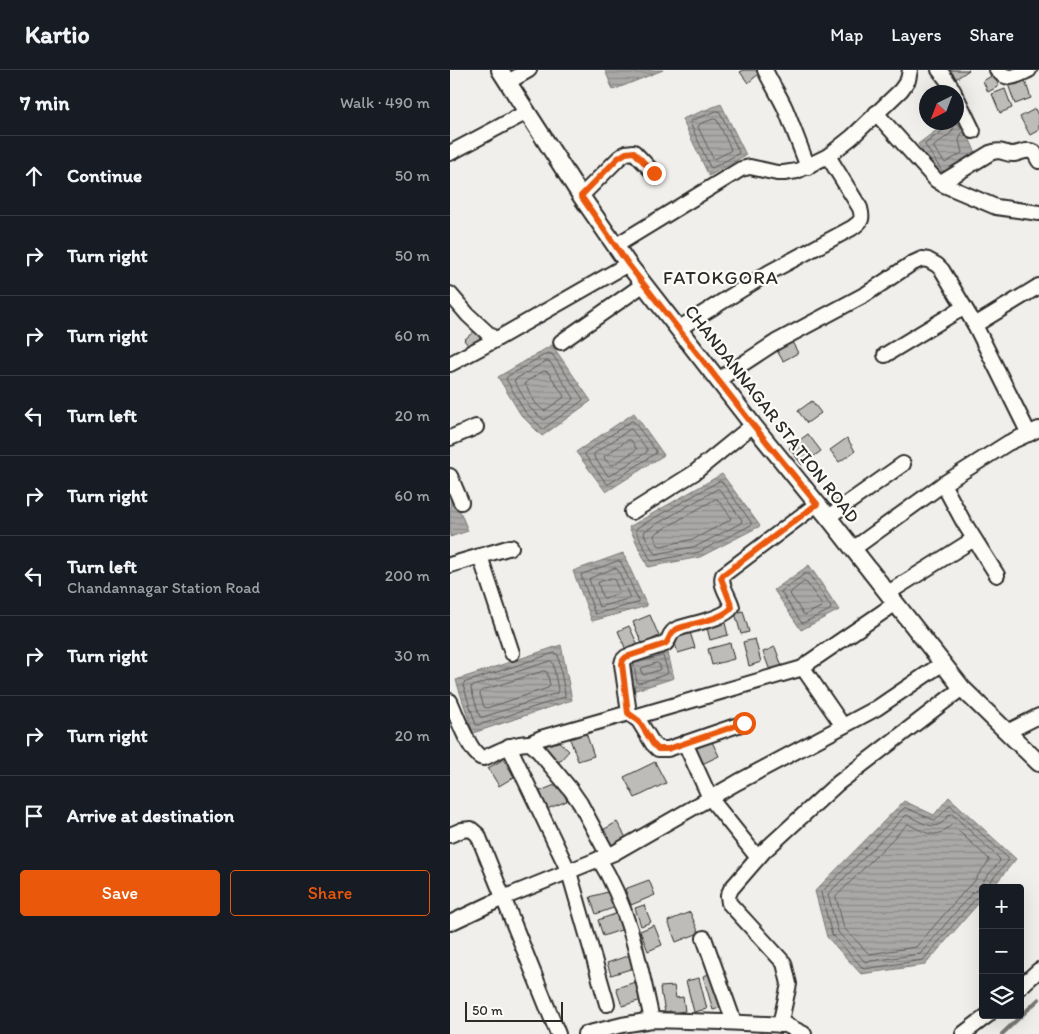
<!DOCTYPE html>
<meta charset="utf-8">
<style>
:root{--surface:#171b24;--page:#242831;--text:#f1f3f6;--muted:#9ea1a6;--line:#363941;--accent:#ea580c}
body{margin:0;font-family:Itim,sans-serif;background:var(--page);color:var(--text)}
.controls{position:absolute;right:15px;bottom:15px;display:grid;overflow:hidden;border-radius:5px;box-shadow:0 5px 20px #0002}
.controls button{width:45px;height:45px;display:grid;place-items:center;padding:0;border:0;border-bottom:1px solid var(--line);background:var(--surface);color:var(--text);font:25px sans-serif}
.compass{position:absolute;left:469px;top:15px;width:45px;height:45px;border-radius:50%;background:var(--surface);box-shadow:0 5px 20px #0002;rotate:222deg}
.scale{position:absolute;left:15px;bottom:12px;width:98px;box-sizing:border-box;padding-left:5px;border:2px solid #2b2b2b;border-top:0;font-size:14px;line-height:18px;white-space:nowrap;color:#2b2b2b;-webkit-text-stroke:4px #fdfcf7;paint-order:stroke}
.stop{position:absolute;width:15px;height:15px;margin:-11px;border:4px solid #ea580c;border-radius:50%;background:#fff}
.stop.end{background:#ea580c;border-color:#fff;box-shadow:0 1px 5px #0008}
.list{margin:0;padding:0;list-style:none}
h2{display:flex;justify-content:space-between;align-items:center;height:65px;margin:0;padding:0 20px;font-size:21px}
h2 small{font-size:16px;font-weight:400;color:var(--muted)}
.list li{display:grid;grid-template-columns:32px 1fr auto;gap:15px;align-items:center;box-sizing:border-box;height:80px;padding:0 20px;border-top:1px solid var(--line)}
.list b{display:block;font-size:19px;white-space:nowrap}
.list p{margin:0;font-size:16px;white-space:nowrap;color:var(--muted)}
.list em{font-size:16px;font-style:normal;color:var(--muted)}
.actions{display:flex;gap:10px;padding:15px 20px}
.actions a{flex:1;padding:11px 0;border:1px solid var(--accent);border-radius:5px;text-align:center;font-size:18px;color:var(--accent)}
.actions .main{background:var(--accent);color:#fff}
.icon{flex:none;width:28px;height:28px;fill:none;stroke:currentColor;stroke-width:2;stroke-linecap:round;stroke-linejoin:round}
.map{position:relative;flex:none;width:589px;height:964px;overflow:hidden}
header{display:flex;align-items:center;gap:30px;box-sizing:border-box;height:70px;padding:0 25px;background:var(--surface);border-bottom:1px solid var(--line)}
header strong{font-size:24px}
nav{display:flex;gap:28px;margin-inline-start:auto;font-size:18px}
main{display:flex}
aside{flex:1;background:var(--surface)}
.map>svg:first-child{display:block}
.water{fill:url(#water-rules);stroke:#777775}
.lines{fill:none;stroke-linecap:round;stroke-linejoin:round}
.shore{stroke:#5e5d5d;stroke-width:1}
.stream{stroke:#777775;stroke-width:4}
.building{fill:#bdbcb8;stroke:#2b2b2b}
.minor-casing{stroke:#2b2b2b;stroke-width:18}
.major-casing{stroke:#2b2b2b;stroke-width:20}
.minor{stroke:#fdfcf7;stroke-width:14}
.major{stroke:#fdfcf7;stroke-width:16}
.route{stroke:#ea580c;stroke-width:6}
.labels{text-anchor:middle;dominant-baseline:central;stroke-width:4.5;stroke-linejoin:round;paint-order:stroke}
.street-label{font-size:18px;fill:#2b2b2b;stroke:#fdfcf7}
.neighbourhood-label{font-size:19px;letter-spacing:1px;fill:#2b2b2b;stroke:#fdfcf7}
</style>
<header>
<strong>Kartio</strong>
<nav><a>Map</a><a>Layers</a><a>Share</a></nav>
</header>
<main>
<aside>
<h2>7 min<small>Walk · 490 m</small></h2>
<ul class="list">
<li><svg class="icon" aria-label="ahead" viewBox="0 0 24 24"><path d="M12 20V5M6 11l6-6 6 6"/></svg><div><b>Continue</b></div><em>50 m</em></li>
<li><svg class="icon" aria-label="right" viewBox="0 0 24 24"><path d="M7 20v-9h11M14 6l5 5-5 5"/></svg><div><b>Turn right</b></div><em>50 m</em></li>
<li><svg class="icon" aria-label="right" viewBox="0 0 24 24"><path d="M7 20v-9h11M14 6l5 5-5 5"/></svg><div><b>Turn right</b></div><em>60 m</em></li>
<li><svg class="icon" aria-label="left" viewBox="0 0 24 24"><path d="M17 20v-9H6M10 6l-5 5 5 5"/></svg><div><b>Turn left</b></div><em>20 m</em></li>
<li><svg class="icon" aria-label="right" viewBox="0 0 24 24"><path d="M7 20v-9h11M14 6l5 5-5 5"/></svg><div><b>Turn right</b></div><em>60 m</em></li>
<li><svg class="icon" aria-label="left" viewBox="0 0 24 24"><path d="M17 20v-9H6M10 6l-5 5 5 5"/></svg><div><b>Turn left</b><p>Chandannagar Station Road</p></div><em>200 m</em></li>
<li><svg class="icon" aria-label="right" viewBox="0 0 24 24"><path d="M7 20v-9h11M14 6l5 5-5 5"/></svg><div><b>Turn right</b></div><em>30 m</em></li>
<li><svg class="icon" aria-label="right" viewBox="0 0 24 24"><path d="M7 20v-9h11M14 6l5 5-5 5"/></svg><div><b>Turn right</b></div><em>20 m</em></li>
<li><svg class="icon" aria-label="arrive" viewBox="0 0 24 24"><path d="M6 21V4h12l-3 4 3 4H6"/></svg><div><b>Arrive at destination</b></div></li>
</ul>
<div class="actions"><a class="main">Save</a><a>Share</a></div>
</aside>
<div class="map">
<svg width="589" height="964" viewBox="0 0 589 964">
<defs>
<pattern id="water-rules" width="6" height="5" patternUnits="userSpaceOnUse" patternTransform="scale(1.25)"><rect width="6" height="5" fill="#aaa9a7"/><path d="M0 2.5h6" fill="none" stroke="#8b8a88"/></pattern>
</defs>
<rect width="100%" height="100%" fill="#f0efeb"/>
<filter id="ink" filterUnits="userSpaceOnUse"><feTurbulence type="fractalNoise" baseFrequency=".02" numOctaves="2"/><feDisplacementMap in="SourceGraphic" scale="10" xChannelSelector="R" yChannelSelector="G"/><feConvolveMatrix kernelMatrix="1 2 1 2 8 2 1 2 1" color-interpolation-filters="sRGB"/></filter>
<g filter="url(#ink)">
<g class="water">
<path d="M155 0H213L163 20Z"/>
<path d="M271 34 296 85 259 106 232 49Z"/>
<path d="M513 39 527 62 520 70 528 88 491 109 468 74 496 53 507 52V44Z"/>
<path d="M102 275 141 331 92 366 71 345 48 307Z"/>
<path d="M184 343 214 385 156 422 126 382Z"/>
<path d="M272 404 310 456 250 487 198 497 179 457Z"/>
<path d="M0 416 18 461 0 467Z"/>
<path d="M173 483 197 536 142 551 123 501Z"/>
<path d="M359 495 389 540 351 560 324 520Z"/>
<path d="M111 575 122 630 23 663 6 610Z"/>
<path d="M217 579 224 608 183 621 177 590Z"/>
<path d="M499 727 566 789 542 818H533V828L475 895 411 904 377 867 365 821 454 731 484 745Z"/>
</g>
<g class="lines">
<g class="shore">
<path d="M267 41 270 42 289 82 288 84 262 98 260 97 240 53 241 51Z"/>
<path d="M264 49 267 50 281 79 280 81 265 89 263 88 248 57 250 54Z"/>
<path d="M508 54 513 60 509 70 512 83 495 93 484 78V76L501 63 505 55Z"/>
<path d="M497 100 494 101H492L475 75 476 73 496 58 498 52"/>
<path d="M98 283 102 284 133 329 132 331 93 359 75 342 56 309 57 307Z"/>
<path d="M97 291 100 292 124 328 123 330 94 350 80 338 64 311 66 309Z"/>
<path d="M94 301 98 302 114 326 113 328 94 341 86 334 75 314 76 312Z"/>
<path d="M182 351 184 352 206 381V383L159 414H157L135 385V383Z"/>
<path d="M181 359 197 379V382L161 405 158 406 144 387V384Z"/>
<path d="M178 370H181L186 378V380L163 395H160L154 388 155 386Z"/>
<path d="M270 411 272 412 301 452V455L249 482 203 491H201L186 461 187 458Z"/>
<path d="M268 419 270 420 292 450 291 453 247 476 206 484 204 483 194 464 195 461Z"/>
<path d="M266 429 268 430 281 447 280 450 244 469 211 476 208 475 204 466 205 464Z"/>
<path d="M168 491 171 492 189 532 187 533 145 544 131 505Z"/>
<path d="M165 498 168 500 180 528 178 529 149 537 139 509Z"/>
<path d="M355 504H359L381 537 380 540 353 553 351 552 331 522Z"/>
<path d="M161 508 164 509 170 523 168 524 154 528 152 526 148 513Z"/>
<path d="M354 512 357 513 372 535 371 537 355 545 353 544 340 524 341 522Z"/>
<path d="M105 583 108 585 115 624V627L29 655H26L13 615 14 613Z"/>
<path d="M213 586 218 602 217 604 189 613H187L184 596V594Z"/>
<path d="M101 591 103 593 108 620 107 623 33 647H30L21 619V617Z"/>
<path d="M207 593 210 595V599L209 600 194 605 192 604 191 600 192 598Z"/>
<path d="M94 601 97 602 100 615 98 618 37 638 34 637 30 624 31 621Z"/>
<path d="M502 744 549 788 550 791 534 810 531 818 522 823 470 884 415 892 388 862 378 824 455 746 457 745C466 749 480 760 490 754 494 752 496 748 499 745Z"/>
<path d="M458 754C469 759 480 768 492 762 496 759 499 757 502 755L539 789V791L529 804 524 812 517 818 466 877 419 884 394 858 386 827Z"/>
<path d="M533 825 527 827 473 890 414 899 382 865 371 823 454 738H456L484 750 487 749 500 735 558 788V791L539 813 538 818"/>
</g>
<path class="stream" d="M552 964 589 929"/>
</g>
<g class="building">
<path d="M294 0H310L311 2 298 13 290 2Z"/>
<path d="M498 0H519L504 10Z"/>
<path d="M543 5 549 16 538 22 533 11Z"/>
<path d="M574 8 581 28 565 34 558 14Z"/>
<path d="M555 19 562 38 550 43 542 24Z"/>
<path d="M585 39 589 47V60L580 65 570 47Z"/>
<path d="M28 258 36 268 21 279 14 270Z"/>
<path d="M341 270 348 283 333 291 326 279Z"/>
<path d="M362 331 371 343 357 353 348 341Z"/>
<path d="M358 364 371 381 352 395 339 378Z"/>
<path d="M397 368 405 381 389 392 380 380Z"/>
<path d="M293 541 299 562 291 564 285 543Z"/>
<path d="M200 545 209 566 192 574 183 552Z"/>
<path d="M274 549 278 565 260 570 256 554Z"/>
<path d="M179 556 188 575 176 580 168 561Z"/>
<path d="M239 559 245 578 228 583 222 565Z"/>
<path d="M305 569 311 592 299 596 293 572Z"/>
<path d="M280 573 284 589 262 595 258 579Z"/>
<path d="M325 577 334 602 322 606 313 582Z"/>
<path d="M136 663 144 686 128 691 120 669Z"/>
<path d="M105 668 119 681 109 692 95 678Z"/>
<path d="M260 668 269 686 250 695 242 677Z"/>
<path d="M54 689 64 707 49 716 38 698Z"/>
<path d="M205 692 216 713 185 728 174 707Z"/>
<path d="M110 713 117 731 97 739 90 721Z"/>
<path d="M167 752 178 771 164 779 153 760Z"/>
<path d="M199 810 205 825 181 835 175 819Z"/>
<path d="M161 821 166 837 146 844 140 827Z"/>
<path d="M194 835 201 852 191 856 185 838Z"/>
<path d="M240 842 249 863 226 872 218 851Z"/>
<path d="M168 843 174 859 153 866 148 850Z"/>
<path d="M204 855 212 875 198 881 190 861Z"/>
<path d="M183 884 187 897 161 905 157 893Z"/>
<path d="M263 903 273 937 263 940 253 906Z"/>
<path d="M249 908 257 939 244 942 236 911Z"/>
<path d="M189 911 195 929 172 936 166 918Z"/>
<path d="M224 916 226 928 233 927 235 941 222 943 221 941 215 942 212 926H211L210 917Z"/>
</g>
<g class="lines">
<g class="minor-casing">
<g id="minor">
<path d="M315 0C321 13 329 25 335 38 343 57 350 77 358 97"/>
<path d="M489 0 497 10 504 22"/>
<path d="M547 0C558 12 566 6 579 0"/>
<path d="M58 12 79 0"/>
<path d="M507 28 523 61"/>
<path d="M426 43 486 110 494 115 546 137 589 143"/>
<path d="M0 83 77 42"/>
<path d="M491 113 540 83C553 78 554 85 564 84 570 83 575 80 580 81L584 82 589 91"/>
<path d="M131 126 169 88 176 83 184 82 204 103"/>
<path d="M165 176 291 99 300 97 327 103H334L347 101 378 86 402 67 451 20 458 10 460 0"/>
<path d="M0 224 18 245 45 270"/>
<path d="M525 255 589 216"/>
<path d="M228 259 320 202 402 158C412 151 413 149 410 138L378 86"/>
<path d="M111 272 194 214"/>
<path d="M435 285 514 237"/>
<path d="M0 294 45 270 178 194"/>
<path d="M268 310 326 272 416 224 461 194 472 189 478 190 487 195 492 200 525 255 579 364"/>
<path d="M0 368 26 357"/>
<path d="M0 406 11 432"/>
<path d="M493 414 513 451 547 505"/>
<path d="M182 442 244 403 303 355"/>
<path d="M378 447 453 394"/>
<path d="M403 479 493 414 558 373 589 359"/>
<path d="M30 486 62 583"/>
<path d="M0 495 61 477"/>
<path d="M438 523 524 469"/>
<path d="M353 598 358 593 446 533"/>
<path d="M0 631C6 644 17 675 27 684 30 688 30 687 34 688 49 681 63 673 80 673L86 678 121 720 130 733 158 785"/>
<path d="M179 643 172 594 173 590 176 587 215 574C221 569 218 563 227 559 241 553 273 550 282 537 280 527 269 515 273 505L367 434"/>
<path d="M184 647 353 598 393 656"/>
<path d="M557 662 589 646"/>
<path d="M80 673 91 668 179 643 189 651 203 674 208 679H218L294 653"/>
<path d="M235 673 260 728 308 788"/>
<path d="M59 676 119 802 157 934"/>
<path d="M0 765 12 760 21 759 28 765 108 964"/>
<path d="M149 789C179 837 190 895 202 950"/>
<path d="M0 853 53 828 164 783 288 712 427 638 493 593"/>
<path d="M254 868 284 952"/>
<path d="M570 917 589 900"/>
<path d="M330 955 339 914 334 893 279 833 278 826 281 819 314 781 387 714 512 618"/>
<path d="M135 964 172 955 202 950 272 952 336 955 354 964"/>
<path d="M513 964 538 945"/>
</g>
</g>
<g class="major-casing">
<path id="major" d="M50 0 131 126 178 194 303 355 382 452 512 618 589 693"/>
</g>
<use href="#minor" class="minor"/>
<use href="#major" class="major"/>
</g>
</g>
<g class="lines" filter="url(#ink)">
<path class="route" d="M204 103 184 82 176 83 168 88 131 126 178 194 303 355 367 434 273 505 271 508 282 537C273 550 241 553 227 559 218 563 221 569 215 574L176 587 173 590 172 594 178 643 189 651 203 674 208 679H218L294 653"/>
</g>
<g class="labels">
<g class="street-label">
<text transform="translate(322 344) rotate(52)">CHANDANNAGAR STATION ROAD</text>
</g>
<g class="neighbourhood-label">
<text x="271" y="207">FATOKGORA</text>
</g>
</g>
</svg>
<div class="controls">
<button>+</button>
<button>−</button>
<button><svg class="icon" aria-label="layers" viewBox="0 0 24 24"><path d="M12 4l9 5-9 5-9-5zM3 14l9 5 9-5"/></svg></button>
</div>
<svg class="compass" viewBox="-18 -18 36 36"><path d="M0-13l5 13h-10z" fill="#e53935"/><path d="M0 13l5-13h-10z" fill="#9ea1a6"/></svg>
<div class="scale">50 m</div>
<div class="stop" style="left:294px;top:653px"></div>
<div class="stop end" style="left:204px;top:103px"></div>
</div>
</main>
